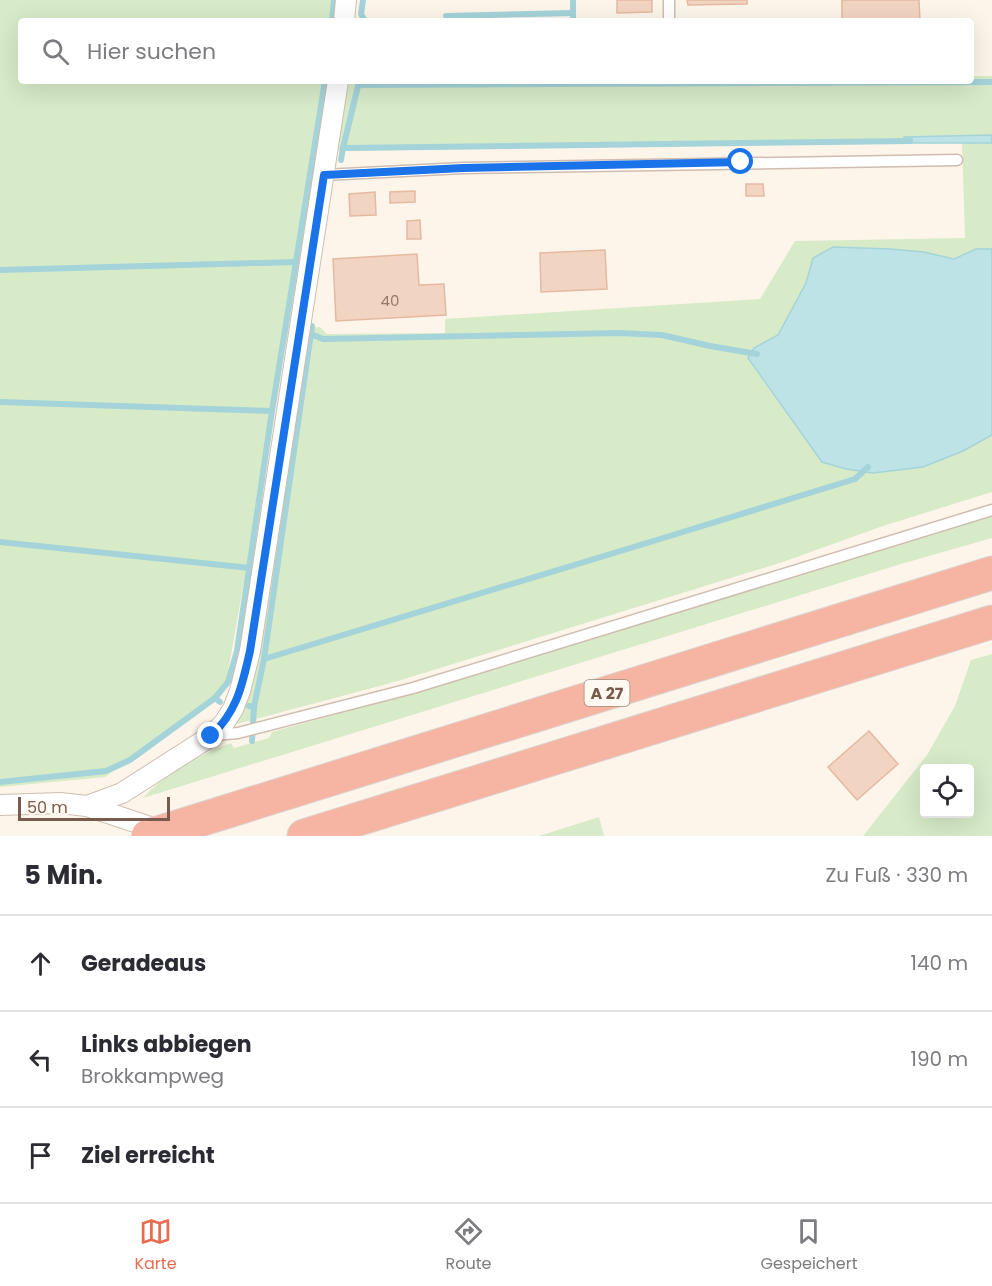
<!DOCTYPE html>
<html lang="de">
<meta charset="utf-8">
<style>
:root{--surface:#fff;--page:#f2f2f3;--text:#2b2b33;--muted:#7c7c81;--line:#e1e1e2;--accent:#e66d50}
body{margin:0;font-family:Poppins,sans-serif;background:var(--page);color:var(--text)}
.controls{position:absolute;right:18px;bottom:18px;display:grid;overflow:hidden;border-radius:6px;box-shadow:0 6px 24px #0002}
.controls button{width:54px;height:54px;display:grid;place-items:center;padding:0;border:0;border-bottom:2px solid var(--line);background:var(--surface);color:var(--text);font:30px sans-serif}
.scale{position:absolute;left:18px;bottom:15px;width:152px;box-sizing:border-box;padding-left:6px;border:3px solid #795b4d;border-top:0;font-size:16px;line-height:21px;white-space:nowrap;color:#795b4d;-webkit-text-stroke:4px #fff9f1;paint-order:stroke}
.stop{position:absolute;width:18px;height:18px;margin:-14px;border:4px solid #1a73e8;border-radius:50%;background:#fff}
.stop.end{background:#1a73e8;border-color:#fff;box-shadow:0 2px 6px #0008}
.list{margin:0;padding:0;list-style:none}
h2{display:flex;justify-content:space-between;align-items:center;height:78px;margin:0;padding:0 24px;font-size:26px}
h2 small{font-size:20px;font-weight:400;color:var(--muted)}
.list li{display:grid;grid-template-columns:39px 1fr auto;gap:18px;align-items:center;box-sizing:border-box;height:96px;padding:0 24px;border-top:2px solid var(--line)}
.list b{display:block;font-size:22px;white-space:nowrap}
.list p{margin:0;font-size:20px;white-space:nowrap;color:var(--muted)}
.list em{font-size:20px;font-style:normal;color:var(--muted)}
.icon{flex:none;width:33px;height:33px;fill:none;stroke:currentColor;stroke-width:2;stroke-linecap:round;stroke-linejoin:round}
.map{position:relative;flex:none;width:992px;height:836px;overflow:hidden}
.search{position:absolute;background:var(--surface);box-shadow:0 6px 24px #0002;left:18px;right:18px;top:18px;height:66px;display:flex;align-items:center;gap:15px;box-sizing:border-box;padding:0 21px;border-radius:6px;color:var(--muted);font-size:22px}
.sheet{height:366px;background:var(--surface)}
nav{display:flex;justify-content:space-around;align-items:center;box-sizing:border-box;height:84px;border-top:2px solid var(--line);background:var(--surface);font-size:16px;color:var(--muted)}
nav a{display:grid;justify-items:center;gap:3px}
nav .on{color:var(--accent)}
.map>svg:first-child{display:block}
.green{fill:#d7ebc8;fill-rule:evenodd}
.water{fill:#bee3e7;stroke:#a4d3d9;stroke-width:1.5}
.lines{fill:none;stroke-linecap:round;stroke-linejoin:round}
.stream{stroke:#a4d3d9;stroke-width:6}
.building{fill:#f2d4c2;stroke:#e5b9a2;stroke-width:1.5}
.lane-casing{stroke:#d0bdaf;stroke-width:13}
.street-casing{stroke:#d0bdaf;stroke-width:22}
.highway-casing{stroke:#dcd4d1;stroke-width:35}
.lane{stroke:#fff;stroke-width:10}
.street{stroke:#fff;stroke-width:20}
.highway{stroke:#f6b5a2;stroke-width:33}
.highway-bridge-casing{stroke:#dcd4d1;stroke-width:35;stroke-linecap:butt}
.highway-bridge{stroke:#f6b5a2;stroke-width:33}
.route{stroke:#1a73e8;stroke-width:8}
.labels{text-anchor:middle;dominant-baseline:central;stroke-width:6;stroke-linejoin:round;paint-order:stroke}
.number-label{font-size:15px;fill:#97796a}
.shield{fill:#fff9f1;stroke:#a18a7e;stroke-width:1.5}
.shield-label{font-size:16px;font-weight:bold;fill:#795b4d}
</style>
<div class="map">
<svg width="992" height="836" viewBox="0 0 992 836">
<rect width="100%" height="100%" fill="#fdf5ea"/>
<g class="green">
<path d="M0 0H336L334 21H21V81H330L328 105 225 689 105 777 0 787Z"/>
<path d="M971 76H992V135L904 137V143L337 151 349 83 971 81Z"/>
<path d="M962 143H992V249H976L954 259 924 252 813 258 806 283 778 335 754 348 748 358 764 382 822 462 846 469 873 473 923 467 963 451 992 435V492L880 527 783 562 398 681 237 724 253 677 305 328 320 327 327 334 445 333V319L760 299 795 241 965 238Z"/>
<path d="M992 516V538L901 564 143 798C167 772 198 755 231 743L234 748 269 738 272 732 413 693Z"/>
<path d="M992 654V836H863L927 755 955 706 971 660ZM924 768H970V814H924Z"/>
<path d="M599 817 604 836H539Z"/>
</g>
<g class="water">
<path d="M992 135V143H904V137Z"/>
<path d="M833 247 890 249 924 252 954 259 976 249H992V435L963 451 923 467 873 473 846 469 822 462 748 358 754 348 778 335 806 283 813 258Z"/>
</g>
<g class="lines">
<g class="stream">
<path d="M363 0 361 14 365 21"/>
<path d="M446 16 573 13"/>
<path d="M332 21 334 0"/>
<path d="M573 21V0"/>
<path d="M358 85 992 82"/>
<path d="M343 148 359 82"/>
<path d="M341 160 343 148 910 141"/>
<path d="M0 270 296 262"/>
<path d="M311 334 323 339 619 333 662 335 710 346 757 354"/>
<path d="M0 402 272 411"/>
<path d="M0 542 250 568"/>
<path d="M264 659 660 539 855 479 868 467"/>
<path d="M215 698 228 682 237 651 272 411 325 81"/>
<path d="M249 706 254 707 252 741"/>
<path d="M254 707 264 659 312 326"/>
<path d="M0 782 106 771 130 760 215 698 220 702"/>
</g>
</g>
<g class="building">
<path d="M617 0H652V12L617 13Z"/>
<path d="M687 0H747V4L688 5Z"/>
<path d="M842 0H919L920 21H842Z"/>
<path d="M746 184H763L764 196H746Z"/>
<path d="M415 191V202L390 203V192Z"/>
<path d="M375 192 376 215 350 216 349 194Z"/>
<path d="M420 220 421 239H407V221Z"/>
<path d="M605 250 607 289 541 292 540 253Z"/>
<path d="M417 254 419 285 444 284 446 315 336 321 333 259Z"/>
<path d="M869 731 898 764 857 800 828 767Z"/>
</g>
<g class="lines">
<g class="lane-casing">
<g id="lane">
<path d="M669 0V21"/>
<path d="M324 175 463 168 957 160"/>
<path d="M215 735 238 733 413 688 992 510"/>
</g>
</g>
<g class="street-casing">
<g id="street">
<path d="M344 21 346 0"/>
<path d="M0 805 60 803 87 806 162 831"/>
<path d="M87 806 122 793 211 736 224 723 233 709 240 691 250 651 338 81"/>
</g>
</g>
<g class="highway-casing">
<g id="highway">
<path d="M222 813 992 573"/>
<path d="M304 836 992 622"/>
</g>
</g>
<use href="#lane" class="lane"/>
<use href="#street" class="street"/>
<use href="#highway" class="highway"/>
<g class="highway-bridge-casing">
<path id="highway-bridge" d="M148 836 222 813"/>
</g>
<use href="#highway-bridge" class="highway-bridge"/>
</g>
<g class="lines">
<path class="route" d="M211 736C238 710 242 685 250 651L324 175 463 168 741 162"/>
</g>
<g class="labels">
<g class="number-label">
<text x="390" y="300">40</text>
</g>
<rect class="shield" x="584.5" y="680" width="45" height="26" rx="4.5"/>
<g class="shield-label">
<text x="607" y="693">A 27</text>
</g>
</g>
</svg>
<div class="controls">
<button><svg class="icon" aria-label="locate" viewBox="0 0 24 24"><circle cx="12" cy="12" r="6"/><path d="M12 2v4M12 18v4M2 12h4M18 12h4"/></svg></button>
</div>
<div class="scale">50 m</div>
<div class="stop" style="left:741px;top:162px"></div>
<div class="stop end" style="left:211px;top:736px"></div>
<div class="search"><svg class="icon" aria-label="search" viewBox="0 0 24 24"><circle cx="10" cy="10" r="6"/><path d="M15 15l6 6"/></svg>Hier suchen</div>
</div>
<section class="sheet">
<h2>5 Min.<small>Zu Fuß · 330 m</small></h2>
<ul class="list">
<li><svg class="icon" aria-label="ahead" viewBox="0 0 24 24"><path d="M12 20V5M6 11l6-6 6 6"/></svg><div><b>Geradeaus</b></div><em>140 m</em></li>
<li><svg class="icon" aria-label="left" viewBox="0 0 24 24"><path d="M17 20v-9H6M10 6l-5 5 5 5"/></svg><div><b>Links abbiegen</b><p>Brokkampweg</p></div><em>190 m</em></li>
<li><svg class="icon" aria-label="arrive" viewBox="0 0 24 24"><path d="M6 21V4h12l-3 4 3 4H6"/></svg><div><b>Ziel erreicht</b></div></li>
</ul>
</section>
<nav>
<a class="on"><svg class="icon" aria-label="map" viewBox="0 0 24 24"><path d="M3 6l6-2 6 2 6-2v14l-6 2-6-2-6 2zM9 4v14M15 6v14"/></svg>Karte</a>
<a><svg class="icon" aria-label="directions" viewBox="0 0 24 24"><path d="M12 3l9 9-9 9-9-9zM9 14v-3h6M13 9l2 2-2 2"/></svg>Route</a>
<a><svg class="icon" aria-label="saved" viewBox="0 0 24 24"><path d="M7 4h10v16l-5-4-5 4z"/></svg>Gespeichert</a>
</nav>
